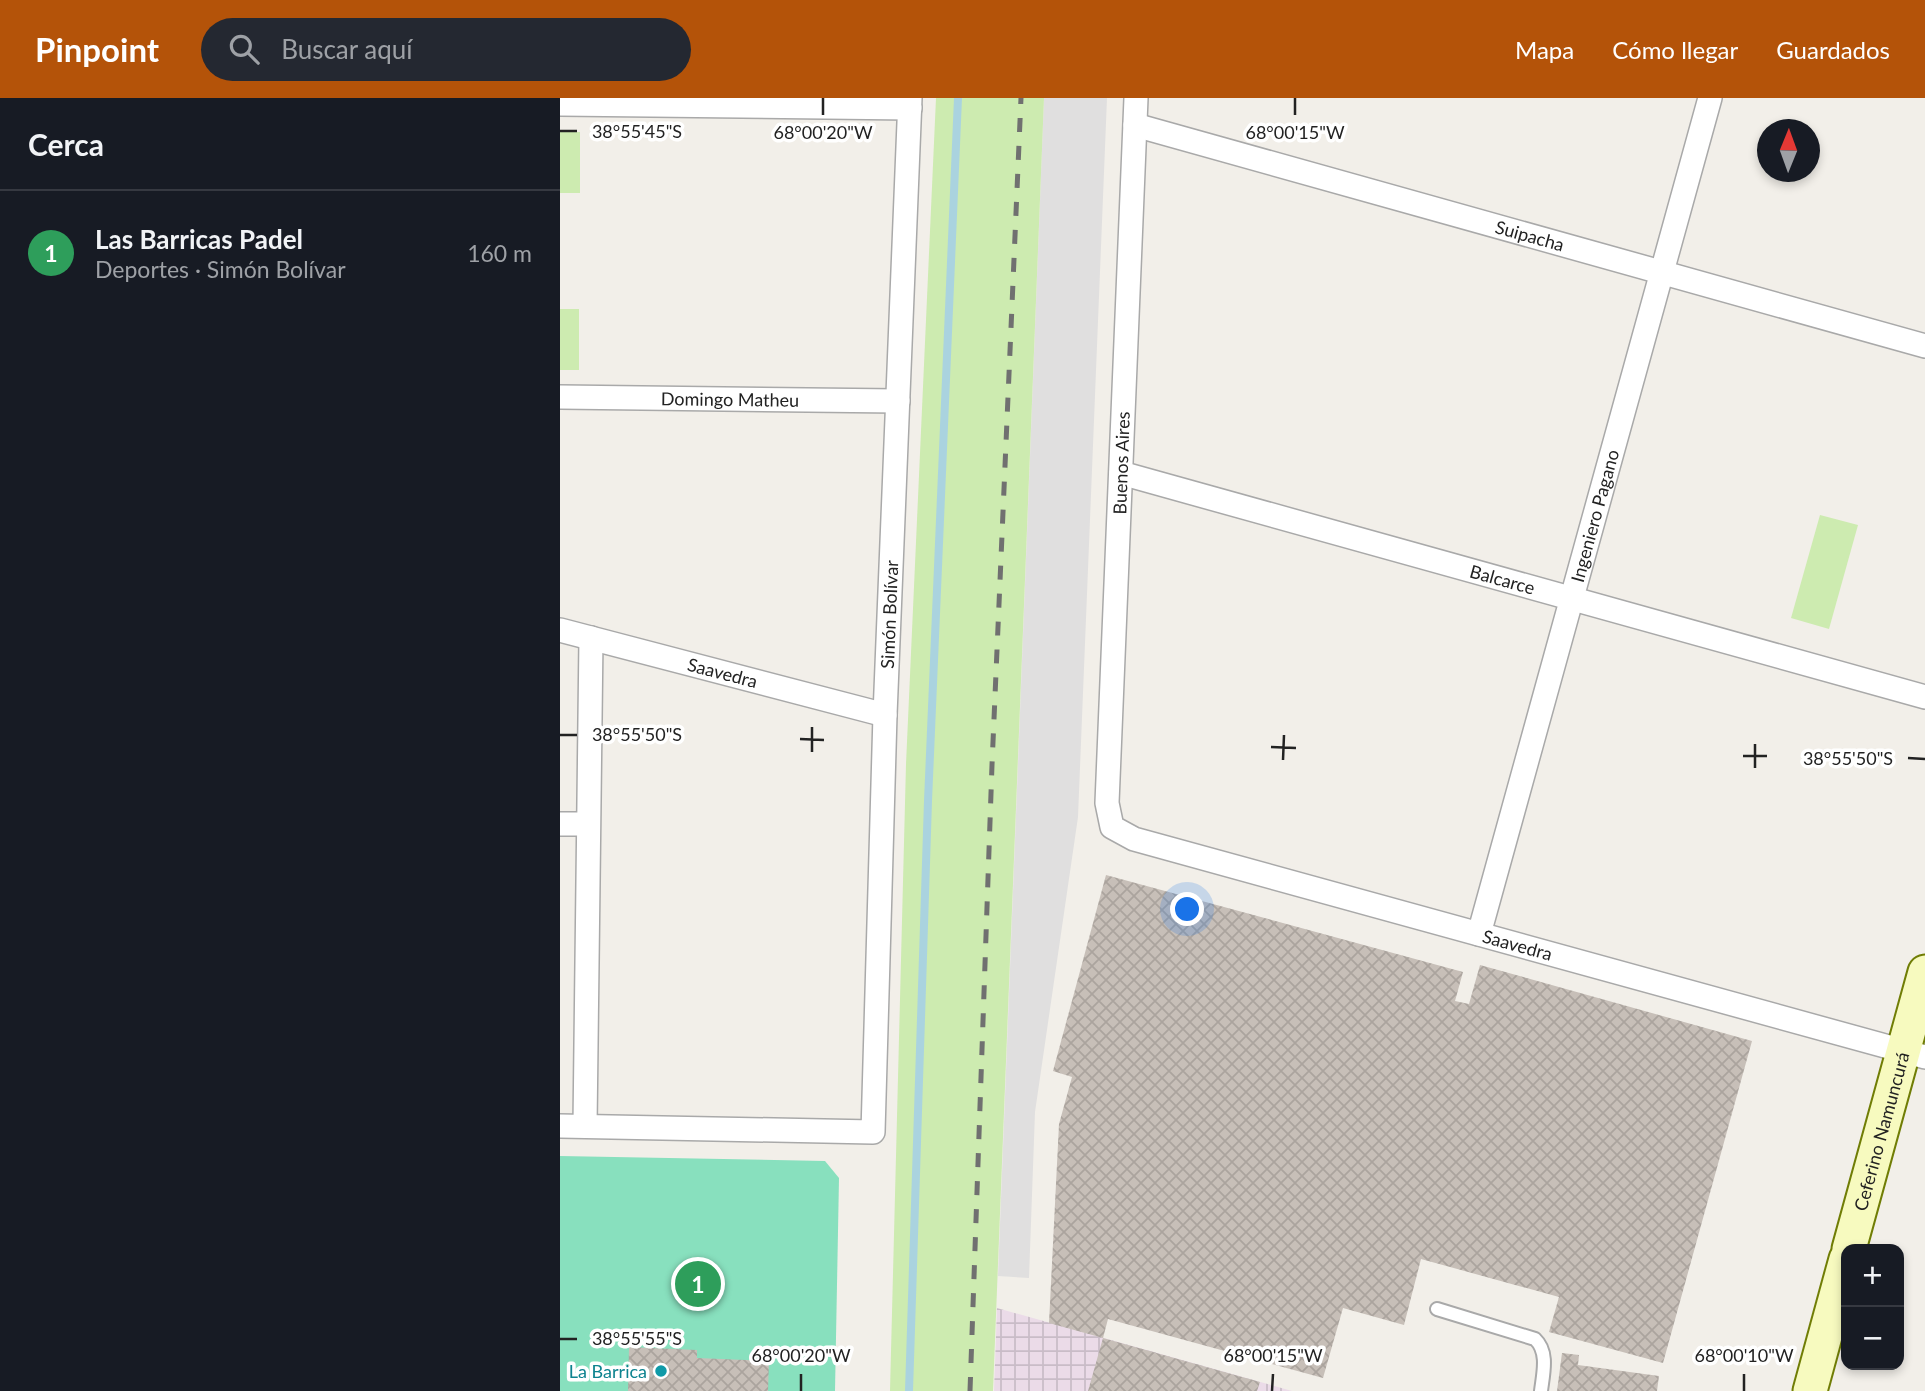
<!DOCTYPE html>
<html lang="es">
<meta charset="utf-8">
<style>
:root{--surface:#171b24;--page:#242831;--text:#f1f3f6;--muted:#9ea1a6;--line:#363941;--accent:#b45309}
body{margin:0;font-family:Lato,sans-serif;background:var(--page);color:var(--text)}
.controls{position:absolute;right:21px;bottom:21px;display:grid;overflow:hidden;border-radius:14px;box-shadow:0 4px 10px #0003}
.controls button{width:63px;height:63px;display:grid;place-items:center;padding:0;border:0;border-bottom:2px solid var(--line);background:var(--surface);color:var(--text);font:35px sans-serif}
.compass{position:absolute;left:1197px;top:21px;width:63px;height:63px;border-radius:50%;background:var(--surface);box-shadow:0 4px 10px #0003;rotate:1deg}
.you{position:absolute;left:628px;top:812px;width:24px;height:24px;margin:-18px;border:5px solid #fff;border-radius:50%;background:#1a73e8;box-shadow:0 0 0 10px #1a73e833}
.badge{display:grid;place-items:center;width:46px;height:46px;border-radius:50%;background:var(--accent);color:#fff;font-size:23px;font-weight:700}
.pin{position:absolute;translate:-50% -50%;border:4px solid #fff;box-shadow:0 2px 7px #0006}
.list{margin:0;padding:0;list-style:none}
h2{display:flex;justify-content:space-between;align-items:center;height:91px;margin:0;padding:0 28px;font-size:30px}
h2 small{font-size:23px;font-weight:400;color:var(--muted)}
.list li{display:grid;grid-template-columns:46px 1fr auto;gap:21px;align-items:center;box-sizing:border-box;height:126px;padding:0 28px;border-top:2px solid var(--line)}
.list b{display:block;font-size:26px;white-space:nowrap}
.list p{margin:0;font-size:23px;white-space:nowrap;color:var(--muted)}
.list em{font-size:23px;font-style:normal;color:var(--muted)}
.icon{flex:none;width:38px;height:38px;fill:none;stroke:currentColor;stroke-width:2;stroke-linecap:round;stroke-linejoin:round}
.map{position:relative;flex:none;width:1365px;height:1293px;overflow:hidden}
header{display:flex;align-items:center;gap:42px;box-sizing:border-box;height:98px;padding:0 35px;background:var(--accent);color:#fff}
header strong{font-size:33px}
nav{display:flex;gap:38px;margin-inline-start:auto;font-size:24px}
.search{width:490px;height:63px;background:var(--page);display:flex;align-items:center;gap:18px;box-sizing:border-box;padding:0 24px;border-radius:38px;color:var(--muted);font-size:26px}
main{display:flex}
aside{flex:1;background:var(--surface)}
.map>svg:first-child{display:block}
.residential{fill:#e0dfdf}
.industrial{fill:url(#industrial-grid)}
.grass{fill:#cdebb0}
.pitch{fill:#88e0be}
.lines{fill:none;stroke-linecap:round;stroke-linejoin:round}
.stream{stroke:#aad3df;stroke-width:8}
.building{fill:url(#building-cross-hatch)}
.lane-casing{stroke:#a9a9a9;stroke-width:16}
.street-casing{stroke:#a9a9a9;stroke-width:26}
.secondary-casing{stroke:#707d05;stroke-width:37}
.lane{stroke:#fff;stroke-width:12}
.street{stroke:#fff;stroke-width:23}
.secondary{stroke:#f7fabf;stroke-width:33}
.rail{stroke:#707070;stroke-width:5;stroke-dasharray:14 14;stroke-linecap:butt}
.ticks{fill:none;stroke:#222;stroke-width:2.5}
.culture-dot{fill:#0f9aa8;stroke:#fff;stroke-width:2.5}
.labels{text-anchor:middle;dominant-baseline:central;stroke-width:7;stroke-linejoin:round;paint-order:stroke}
.street-label{font-size:18px;fill:#222;stroke:#fff}
.culture-label{font-size:18px;fill:#0d838f;stroke:#fff;text-anchor:end}
.ticks-label{font-size:18px;text-anchor:middle;fill:#222;stroke:#fff;stroke-width:7;stroke-linejoin:round;paint-order:stroke}
</style>
<header>
<strong>Pinpoint</strong>
<div class="search"><svg class="icon" aria-label="search" viewBox="0 0 24 24"><circle cx="10" cy="10" r="6"/><path d="M15 15l6 6"/></svg>Buscar aquí</div>
<nav><a>Mapa</a><a>Cómo llegar</a><a>Guardados</a></nav>
</header>
<main>
<aside>
<h2>Cerca<small></small></h2>
<ul class="list">
<li><span class="badge" style="background:#2e9e5b">1</span><div><b>Las Barricas Padel</b><p>Deportes · Simón Bolívar</p></div><em>160 m</em></li>
</ul>
</aside>
<div class="map">
<svg width="1365" height="1293" viewBox="0 0 1365 1293">
<defs>
<pattern id="industrial-grid" width="8" height="8" patternUnits="userSpaceOnUse" patternTransform="scale(1.75)"><rect width="8" height="8" fill="#ebdbe8"/><path d="M0 4h8M4 0v8" fill="none" stroke="#c9bcc7"/></pattern>
<pattern id="building-cross-hatch" width="8" height="8" patternUnits="userSpaceOnUse" patternTransform="scale(1.75)"><rect width="8" height="8" fill="#c7bfb8"/><path d="M0 0l8 8M0 8l8-8" fill="none" stroke="#aba49e"/></pattern>
</defs>
<rect width="100%" height="100%" fill="#f2efe9"/>
<path class="residential" d="M484 0H547L518 719 475 1014 469 1180 438 1178Z"/>
<path class="industrial" d="M437 1210 732 1293H434Z"/>
<g class="grass">
<path d="M376 0H484L433 1293H330L346 666Z"/>
<rect x="0" y="34" width="20" height="61"/>
<rect x="0" y="211" width="19" height="61"/>
<path d="M1260 417 1298 427 1269 531 1231 520Z"/>
</g>
<path class="pitch" d="M0 1058 265 1063 279 1080 275 1293H0Z"/>
<g class="lines">
<path class="stream" d="M349 1293 368 703 398 0"/>
</g>
<g class="building">
<path d="M546 777 903 874 895 903 909 906 920 867 1192 943 1103 1265 989 1234 999 1199 861 1161 844 1227 783 1210 763 1280 548 1221 543 1240 489 1225 499 1026 512 979 493 973Z"/>
<path d="M543 1240 700 1284 697 1293H528Z"/>
<path d="M69 1249 137 1252V1260L209 1263 208 1293H68Z"/>
<path d="M1002 1255 1019 1257 1018 1267 1099 1278 1097 1293H997Z"/>
</g>
<g class="lines">
<g class="lane-casing">
<path id="lane" d="M877 1211 975 1241C989 1254 983 1276 981 1293"/>
</g>
<g class="street-casing">
<g id="street">
<path id="s1" d="M576 0 547 705 552 729 574 741 1365 959"/>
<path d="M0 6 350 10"/>
<path id="s2" d="M575 27 1365 248"/>
<path id="s3" d="M0 299 338 303"/>
<path id="s4" d="M561 375 1365 599"/>
<path id="s5" d="M0 532 325 617"/>
<path d="M0 726H28"/>
<path id="s6" d="M919 836 1150 0"/>
<path id="s7" d="M0 1028 313 1034 325 617 350 0"/>
<path d="M25 1028 31 540"/>
</g>
</g>
<g class="secondary-casing">
<g id="secondary">
<path id="s8" d="M1289 1151 1365 874"/>
<path d="M1250 1293 1286 1161"/>
</g>
</g>
<use href="#lane" class="lane"/>
<use href="#street" class="street"/>
<use href="#secondary" class="secondary"/>
<path class="rail" d="M410 1293 432 667 461 0"/>
</g>
<path class="ticks" d="M263 17V0M735 17V0M0 33H17M0 637H17M240 641 264 642M711 649 736 650M252 654V629M1183 658H1207M1348 660 1365 661M723 662 724 637M1195 670V646M0 1241H17M241 1293V1276M712 1293 713 1276M1184 1293V1276"/>
<circle class="culture-dot" cx="101" cy="1273" r="7"/>
<g class="labels">
<g class="street-label">
<text stroke="none"><textPath href="#s2" startOffset="410">Suipacha</textPath></text>
<text stroke="none"><textPath href="#s3" startOffset="170">Domingo Matheu</textPath></text>
<text transform="translate(561 365) rotate(-88)">Buenos Aires</text>
<text stroke="none"><textPath href="#s6" startOffset="434">Ingeniero Pagano</textPath></text>
<text stroke="none"><textPath href="#s4" startOffset="396">Balcarce</textPath></text>
<text stroke="none"><textPath href="#s7" startOffset="831">Simón Bolívar</textPath></text>
<text stroke="none"><textPath href="#s5" startOffset="168">Saavedra</textPath></text>
<text stroke="none"><textPath href="#s1" startOffset="1153">Saavedra</textPath></text>
<text stroke="none"><textPath href="#s8" startOffset="122">Ceferino Namuncurá</textPath></text>
</g>
<g class="culture-label">
<text x="87" y="1273">La Barrica</text>
</g>
</g>
<g class="ticks-label">
<text x="77" y="40">38°55'45"S</text>
<text x="263" y="41">68°00'20"W</text>
<text x="735" y="41">68°00'15"W</text>
<text x="77" y="643">38°55'50"S</text>
<text x="1288" y="667">38°55'50"S</text>
<text x="77" y="1247">38°55'55"S</text>
<text x="241" y="1264">68°00'20"W</text>
<text x="713" y="1264">68°00'15"W</text>
<text x="1184" y="1264">68°00'10"W</text>
</g>
</svg>
<div class="controls">
<button>+</button>
<button>−</button>
</div>
<svg class="compass" viewBox="-18 -18 36 36"><path d="M0-13l5 13h-10z" fill="#e53935"/><path d="M0 13l5-13h-10z" fill="#9ea1a6"/></svg>
<div class="you"></div>
<div class="pin badge" style="left:138px;top:1186px;background:#2e9e5b">1</div>
</div>
</main>
